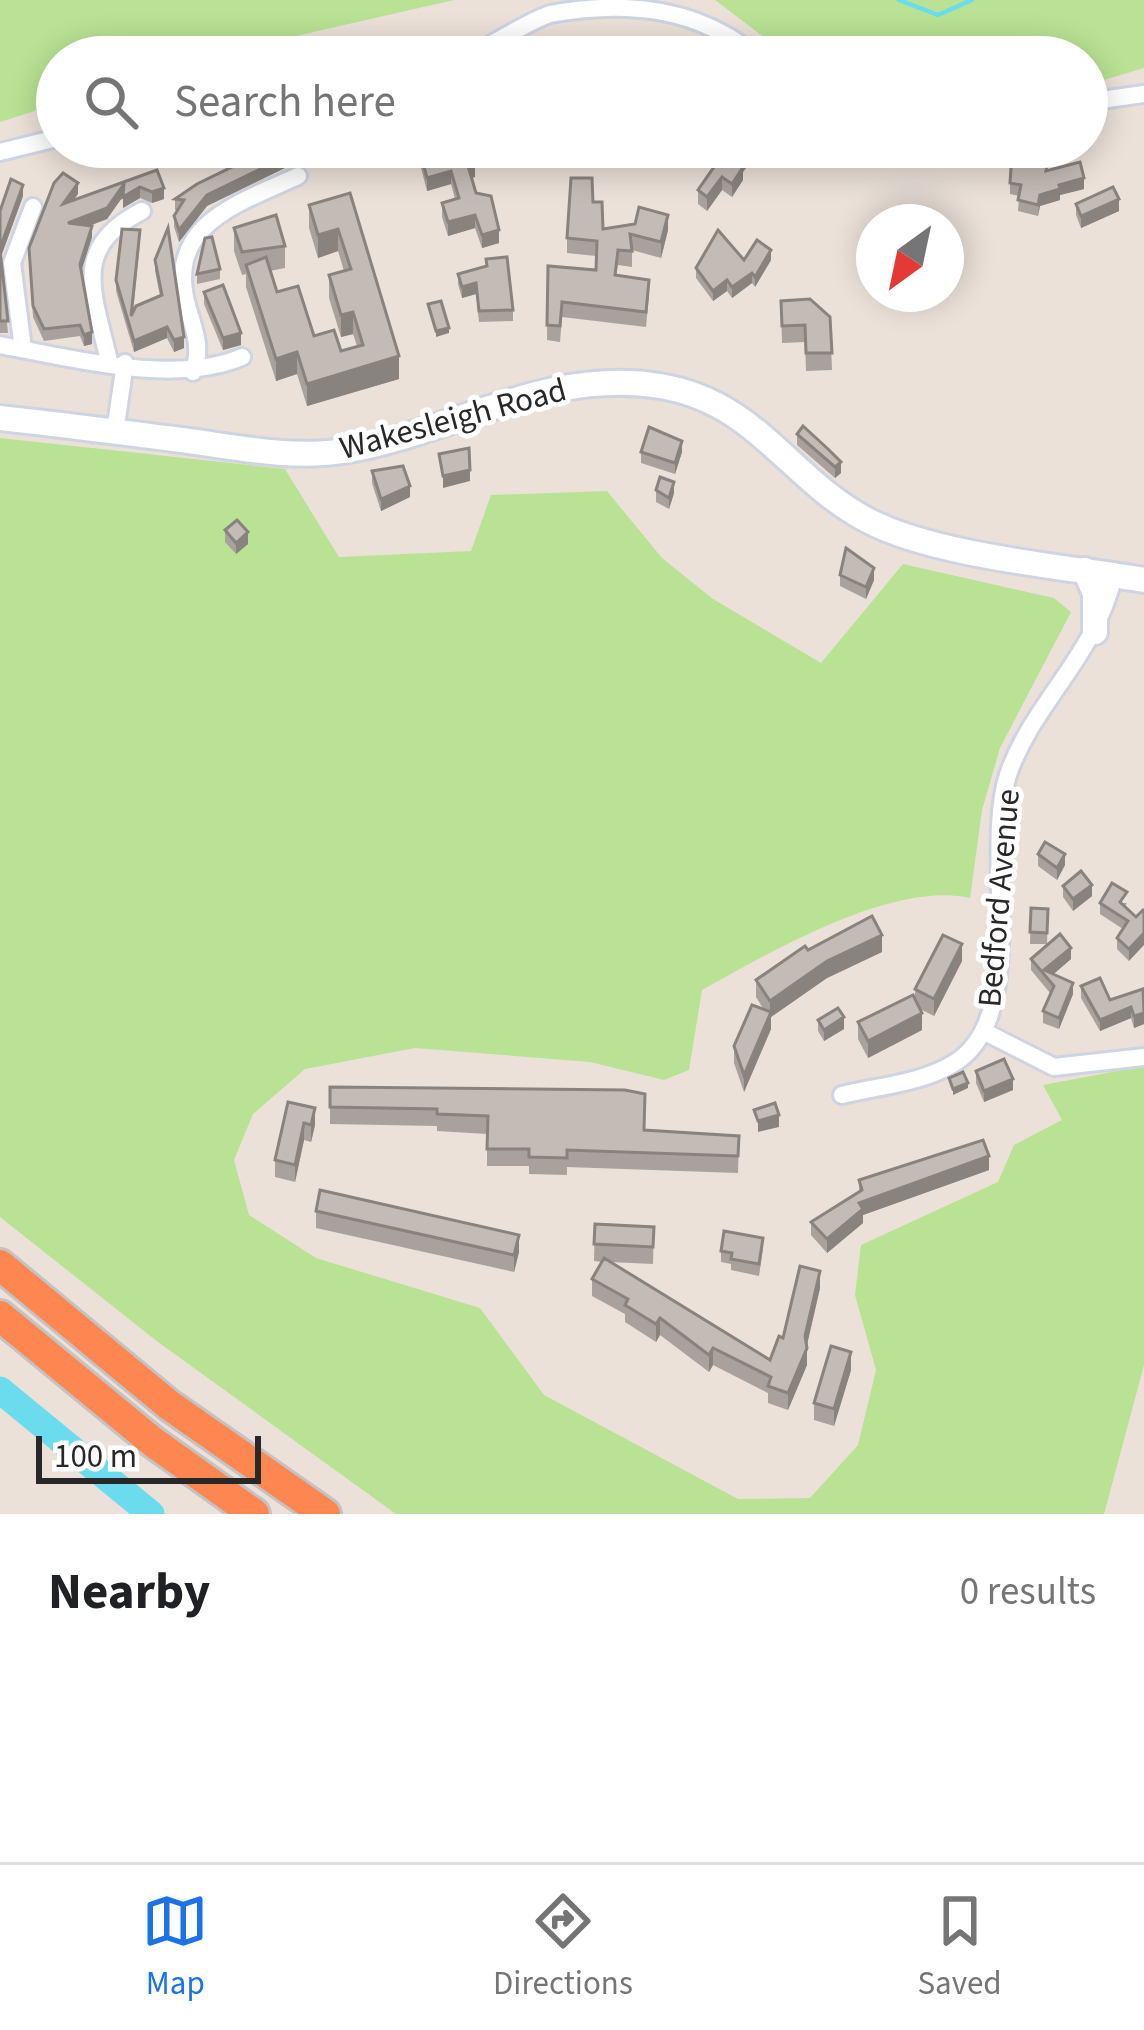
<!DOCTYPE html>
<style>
:root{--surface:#fff;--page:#f2f2f2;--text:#202124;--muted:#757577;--line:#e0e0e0;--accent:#1a73e8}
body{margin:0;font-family:"Source Sans 3",sans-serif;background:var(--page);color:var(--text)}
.compass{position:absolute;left:856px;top:204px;width:108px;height:108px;border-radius:50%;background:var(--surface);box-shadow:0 6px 30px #0003;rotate:213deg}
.scale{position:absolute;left:36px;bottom:30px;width:225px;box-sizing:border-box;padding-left:12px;border:6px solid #282828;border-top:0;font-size:33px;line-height:42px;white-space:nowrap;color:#282828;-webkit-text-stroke:9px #fff;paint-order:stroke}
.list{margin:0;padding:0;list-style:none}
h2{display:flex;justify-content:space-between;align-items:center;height:156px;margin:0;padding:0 48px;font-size:51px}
h2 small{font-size:39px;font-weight:400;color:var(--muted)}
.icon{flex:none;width:66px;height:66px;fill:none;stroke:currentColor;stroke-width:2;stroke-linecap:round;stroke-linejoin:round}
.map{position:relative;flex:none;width:1144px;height:1514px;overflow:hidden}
.search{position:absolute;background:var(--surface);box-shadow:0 6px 30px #0003;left:36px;right:36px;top:36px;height:132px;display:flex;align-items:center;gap:30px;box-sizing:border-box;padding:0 42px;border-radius:66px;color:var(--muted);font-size:45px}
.sheet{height:348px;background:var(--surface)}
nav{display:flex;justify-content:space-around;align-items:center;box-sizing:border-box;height:168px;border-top:3px solid var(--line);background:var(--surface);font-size:33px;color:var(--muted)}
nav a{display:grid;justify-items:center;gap:6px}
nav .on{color:var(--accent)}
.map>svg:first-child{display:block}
.green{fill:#b9e294}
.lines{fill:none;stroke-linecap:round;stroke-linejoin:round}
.stream{stroke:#6adcee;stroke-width:4.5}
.river{stroke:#6adcee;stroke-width:27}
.street-casing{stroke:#ced4e1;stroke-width:22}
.secondary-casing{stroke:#ced4e1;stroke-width:30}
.highway-casing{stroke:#c3c3c3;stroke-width:36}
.street{stroke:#fff;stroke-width:16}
.secondary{stroke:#fff;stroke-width:24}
.highway{stroke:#fe8650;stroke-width:30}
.wall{fill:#a8a19d}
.shaded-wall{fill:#88837f}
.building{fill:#c3bbb6;stroke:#88837f;stroke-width:3}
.labels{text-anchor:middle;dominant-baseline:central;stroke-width:10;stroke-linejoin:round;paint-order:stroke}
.street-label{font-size:33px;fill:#282828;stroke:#fff}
</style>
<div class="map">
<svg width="1144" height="1514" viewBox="0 0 1144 1514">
<rect width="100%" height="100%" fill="#ebe1d9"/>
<g class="green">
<path d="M0 0H454L204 57H57V104L0 122Z"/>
<path d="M715 0H1144V68L1087 85V57H790Z"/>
<path d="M0 438 285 469 339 557 471 551 491 495 607 491 662 558 713 599 821 663 903 564 1054 598 1071 612 1000 748 982 810 970 898C894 880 770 952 702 990L689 1070 664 1080 590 1062 415 1048 305 1069 253 1114 234 1160 249 1215 316 1258 480 1308 544 1395 738 1499 810 1498 858 1445 876 1370 855 1295 861 1245 998 1182 1014 1145 1062 1120 1043 1085 1144 1066V1365L1104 1514H396L158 1342 0 1217Z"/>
</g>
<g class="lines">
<path class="stream" d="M899 0 938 15 972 0"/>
<path class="river" d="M0 1390 151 1514"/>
<g class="street-casing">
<g id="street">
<path d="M468 57C495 44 522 24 550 14 626 0 698 7 757 57"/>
<path d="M1087 102 1144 94"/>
<path d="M902 147H946"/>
<path d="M0 152 57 138"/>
<path d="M0 345C72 358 174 386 242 357"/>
<path d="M23 349 12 263 33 207"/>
<path d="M109 361C94 294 69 248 142 211"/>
<path d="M193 372C202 349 195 332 188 309 163 225 237 204 298 176"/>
<path d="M115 432 125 363"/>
<path d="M985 1032 1054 1067 1144 1057"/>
<path d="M842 1095C878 1086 924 1083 956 1062 1031 1013 982 853 1008 775 1032 704 1095 657 1114 575"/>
</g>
</g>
<g class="secondary-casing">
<g id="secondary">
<path d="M0 418C63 425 126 433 189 441 240 448 292 459 343 451 451 434 546 367 660 386 758 402 789 480 869 521 936 556 1067 567 1144 580"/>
<path d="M1085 570 1095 594V632"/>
</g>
</g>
<g class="highway-casing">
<g id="highway">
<path d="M0 1265 169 1405 325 1514"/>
<path d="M0 1316 153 1442 254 1514"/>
</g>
</g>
<use href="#street" class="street"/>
<use href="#secondary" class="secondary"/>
<use href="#highway" class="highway"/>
</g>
<g class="wall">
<path d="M322 147V157L293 164 207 206 179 242 174 227V216L177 211 175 210V199Z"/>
<path d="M601 147H622L621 158 601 153Z"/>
<path d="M728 147H761L743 172V180L732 197 722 190 707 211 698 204V190Z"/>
<path d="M421 155 475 177 472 178 476 193 499 243 482 248 475 228 448 236 442 217V203L455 199 451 184 427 191 421 168Z"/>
<path d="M157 170 164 199 152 203 140 198 123 208V196L107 219 91 225 92 237 81 271 92 344 84 346 80 336 44 341 33 317 29 259 78 194 73 201Z"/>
<path d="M1048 171 1084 189 1060 195V200L1040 206 1038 216 1018 211 1019 196 1010 194V183Z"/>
<path d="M350 193 399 379 307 406 297 374 276 381 246 287V274L242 275 234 251V228L285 246V268L270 271 277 292 314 336 341 351 357 346 353 334 341 337 329 298V275L344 271 338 251 318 258 309 228V205Z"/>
<path d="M23 196 1 257 8 333H0V211Z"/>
<path d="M593 202 603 229 668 230 661 258 632 250V267L618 265 616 275 649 295 646 327 562 317 560 342 547 340 548 266 596 270V256L567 253V238Z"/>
<path d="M1076 204 1119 211 1081 228 1076 215Z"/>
<path d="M140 242 133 312 160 296 155 271V260L184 348 174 352 167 338 134 352 116 291V280Z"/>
<path d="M744 260H771L755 287 752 283 732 298 727 291 713 301 696 278V268Z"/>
<path d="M220 269V279L197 284V274Z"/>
<path d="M458 274 513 310V321L479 322 476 294 462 298 458 284Z"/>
<path d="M204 292 241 345 223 350 204 304Z"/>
<path d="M781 301 830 317 832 370 806 371 805 342 782 343Z"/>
<path d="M803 426 841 473 835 478 797 445V434Z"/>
<path d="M641 452H682L675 474 641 463Z"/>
<path d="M372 471 410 497 381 511 372 483Z"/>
<path d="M656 490 674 493 669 509 656 502Z"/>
<path d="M225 530 248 544 236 554 225 542Z"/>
<path d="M840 575 874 580 866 599 840 586Z"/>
<path d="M1038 854 1065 865 1057 880 1038 866Z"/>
<path d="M1063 886 1092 896 1073 911 1063 897Z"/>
<path d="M1100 903H1127L1125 906 1136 917 1129 961 1117 949V938L1123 929 1100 914Z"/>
<path d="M1031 908 1048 909 1047 944H1030Z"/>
<path d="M808 950 882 952 827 978 771 1017V1029L744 1092 734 1063V1046L764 1010 756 997V980Z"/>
<path d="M1031 959H1071L1053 974 1073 994 1059 1029 1043 1023V1011L1050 993 1031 970Z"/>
<path d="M962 961 934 1016 920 1009 922 1030 868 1058 858 1039V1022L915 1000V989Z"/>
<path d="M1081 986 1110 1000 1144 991V1024L1134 1028 1131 1018 1100 1031 1081 998Z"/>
<path d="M818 1020 844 1029 824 1041 818 1031Z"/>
<path d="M976 1071 1013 1090 984 1102 976 1083Z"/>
<path d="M330 1087 644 1130 739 1136 738 1173 567 1167V1175L529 1174V1166H487V1134L437 1131V1126L330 1124Z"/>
<path d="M288 1102 315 1125 311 1142 304 1140 295 1182 275 1177V1160Z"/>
<path d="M989 1170 863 1215V1223L827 1253 811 1235V1222L859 1191V1180Z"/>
<path d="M316 1211 519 1252 514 1272 316 1228Z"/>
<path d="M595 1224 654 1227 653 1264 610 1262 770 1360 783 1338 820 1288 807 1345V1365L788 1410 768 1403V1393L713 1365 709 1372 660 1335 656 1342 625 1322V1314L592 1296V1279L602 1262 594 1261Z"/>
<path d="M763 1249 759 1276 731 1270V1264L721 1262V1251Z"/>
<path d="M851 1370 834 1426 814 1420V1403Z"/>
</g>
<g class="shaded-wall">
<path d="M317 147H322V157L293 164 207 206 179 242V230L207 195 293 153Z"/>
<path d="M483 147H509L483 162Z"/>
<path d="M751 147H761L743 172V180L732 197V184L739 164Z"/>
<path d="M475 164V177L468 179V166Z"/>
<path d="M451 171V184L427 191V178Z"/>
<path d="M722 177V190L707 211V197Z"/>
<path d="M1084 178V189L1060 195V200L1040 206 1038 216 1040 195 1059 185Z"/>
<path d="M78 183V194L63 215V204Z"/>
<path d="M124 184V195L107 219 68 234V223Z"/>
<path d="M23 185V196L0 259V248Z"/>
<path d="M140 187V198L123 208V197Z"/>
<path d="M164 188V199L152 203V192Z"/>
<path d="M1119 199V211L1081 228V216Z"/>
<path d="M475 215V228L448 236V222Z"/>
<path d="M668 215V230L661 258V242Z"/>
<path d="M92 226V237L80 275V264Z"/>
<path d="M338 229V251L318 258V235Z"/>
<path d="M499 230V243L482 248V235Z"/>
<path d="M771 250V260L755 287V277Z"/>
<path d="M752 273V283L732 298V287Z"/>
<path d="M727 280V291L713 301V291Z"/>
<path d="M476 283V294L462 298V287Z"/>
<path d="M353 312V334L341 337V315Z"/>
<path d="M167 327V338L134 352V341Z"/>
<path d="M449 328V333L436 337V331Z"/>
<path d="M92 332V344L84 346V335Z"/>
<path d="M241 333V345L223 350V338Z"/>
<path d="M184 337V348L174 352V340Z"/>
<path d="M297 352V374L276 381V359Z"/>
<path d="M399 356V379L307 406V384Z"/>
<path d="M682 441V452L675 474V463Z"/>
<path d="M841 462V473L835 478V467Z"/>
<path d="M470 470V481L443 488V476Z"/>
<path d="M674 482V493L669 509V498Z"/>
<path d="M410 486V497L381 511V499Z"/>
<path d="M248 532V544L236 554V543Z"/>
<path d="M874 568V580L866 599V587Z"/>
<path d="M1065 854V865L1057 880V868Z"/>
<path d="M1092 885V896L1073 911V899Z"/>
<path d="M1144 933V945L1129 961V949Z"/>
<path d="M882 935V952L827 978 771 1017V1029L744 1092V1075L770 1016V1001L827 961Z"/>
<path d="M962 944V961L934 1016V999Z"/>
<path d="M1071 948V959L1048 979 1044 970Z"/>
<path d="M1073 983V994L1059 1029V1018Z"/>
<path d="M1131 1007V1018L1100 1031V1020Z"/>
<path d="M922 1013V1030L868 1058V1041Z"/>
<path d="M1144 1013V1024L1134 1028V1016Z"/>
<path d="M844 1017V1029L824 1041V1030Z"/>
<path d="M1013 1079V1090L984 1102V1091Z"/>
<path d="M968 1083V1088L953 1095V1089Z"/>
<path d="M315 1108V1125L311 1142V1125Z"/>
<path d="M779 1115V1127L758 1132V1121Z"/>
<path d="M304 1123V1140L295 1182V1165Z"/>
<path d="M989 1156V1170L863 1215V1223L827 1253V1239L859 1203Z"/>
<path d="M519 1235V1252L514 1272V1255Z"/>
<path d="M820 1271V1288L805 1353V1336Z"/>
<path d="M660 1318V1335L656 1342V1324Z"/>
<path d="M713 1348V1365L709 1372V1355Z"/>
<path d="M807 1348V1365L788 1410V1393Z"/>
<path d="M851 1352V1370L834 1426V1409Z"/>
</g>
<g class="building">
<path d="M616 43 674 57H557L556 53Z"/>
<path d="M273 147H317L293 153 207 195 179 230 174 216 184 200 175 199 197 184Z"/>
<path d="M441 147H456L457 150 470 147 475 164 468 166 476 193 491 196 499 230 482 235 475 215 448 222 442 203 459 198 451 171 427 178 421 155Z"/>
<path d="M601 147H622L621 153Z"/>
<path d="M728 147H751L739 164 743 167 732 184 722 177 707 197 698 190Z"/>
<path d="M1012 153 1048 162 1046 171 1080 162 1084 178 1059 185 1060 189 1040 195 1038 205 1018 200 1021 185 1010 183Z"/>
<path d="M157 170 164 188 152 192 140 187 123 197 124 184 107 208 68 223 92 226 80 264 92 332 84 335 80 325 44 329 33 306 29 248 54 183 63 173 78 183 63 204Z"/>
<path d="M571 178H592L593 202H602L603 229 635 224 639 207 668 215 661 242 630 234 632 251 618 250 615 275 649 280 646 312 562 302 560 326 547 325 548 266 596 270 597 241 567 238Z"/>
<path d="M11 179 23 185 0 248V211Z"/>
<path d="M1113 187 1119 199 1081 216 1076 204Z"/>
<path d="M350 193 399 356 307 384 297 352 276 359 246 265 266 257 277 292 298 286 314 336 334 330 341 351 363 345 353 312 341 315 329 275 351 269 338 229 318 235 309 205Z"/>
<path d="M276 215 285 246 242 252 234 228Z"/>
<path d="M168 228 184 337 174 340 167 327 134 341 116 280 122 229 140 230 131 316 136 306 162 295 155 260Z"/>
<path d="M718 230 744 260 757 240 771 250 755 277 752 273 732 287 727 280 713 291 696 268Z"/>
<path d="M212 237 220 269 197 274 205 238Z"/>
<path d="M0 250 8 321H0Z"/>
<path d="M507 257 513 310 479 311 476 283 462 287 458 274 487 266 486 259Z"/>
<path d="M223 285 241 333 223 338 204 292Z"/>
<path d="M810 299 830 317 832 353H806L805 325 782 326 781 301Z"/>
<path d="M441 301 449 328 436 331 428 304Z"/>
<path d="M803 426 828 449 841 462 835 467 797 434Z"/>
<path d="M649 427 682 441 675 463 641 452Z"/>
<path d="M469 448 470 470 443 476 439 454Z"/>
<path d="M403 466 410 486 381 499 372 471Z"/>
<path d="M660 477 674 482 669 498 656 490Z"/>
<path d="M237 520 248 532 236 543 225 530Z"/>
<path d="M846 548 874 568 866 587 840 575Z"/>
<path d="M1045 842 1065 854 1057 868 1038 854Z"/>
<path d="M1081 871 1092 885 1073 899 1063 886Z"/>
<path d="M1112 883 1127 892 1120 902 1136 917 1143 910 1144 911V933L1129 949 1117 938 1128 921 1100 903Z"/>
<path d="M1031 908 1048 909 1047 933 1030 932Z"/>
<path d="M872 916 882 935 827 961 770 1001 756 980 805 946 808 950Z"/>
<path d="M1060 934 1071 948 1044 970 1073 983 1059 1018 1043 1011 1054 986 1031 959Z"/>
<path d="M943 935 962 944 934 999 915 989Z"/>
<path d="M1100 978 1110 1000 1143 989 1144 1013 1134 1016 1131 1007 1100 1020 1081 986Z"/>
<path d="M913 995 922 1013 868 1041 858 1022Z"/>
<path d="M752 1005 771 1012 744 1075 734 1046Z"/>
<path d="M838 1008 844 1017 824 1030 818 1020Z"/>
<path d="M1004 1059 1013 1079 984 1091 976 1071Z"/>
<path d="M963 1072 968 1083 953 1089 949 1078Z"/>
<path d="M330 1087 625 1090 645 1094 644 1130 739 1136 738 1156 567 1150V1158L529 1157V1149H487L488 1116 437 1114V1109L330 1107Z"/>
<path d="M288 1102 315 1108 311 1125 304 1123 295 1165 275 1160Z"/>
<path d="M775 1103 779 1115 758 1121 754 1110Z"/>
<path d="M983 1140 989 1156 859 1203 863 1209 827 1239 811 1222 862 1190 859 1180Z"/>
<path d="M320 1190 519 1235 514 1255 316 1211Z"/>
<path d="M595 1224 654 1227 653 1247 594 1244Z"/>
<path d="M724 1231 763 1238 759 1264 731 1259 732 1253 721 1251Z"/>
<path d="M604 1258 770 1360 779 1336 783 1338 800 1266 820 1271 805 1336 807 1348 788 1393 768 1386 771 1377 713 1348 709 1355 660 1318 656 1324 625 1305 628 1299 592 1279Z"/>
<path d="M831 1346 851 1352 834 1409 814 1403Z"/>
</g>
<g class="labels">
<g class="street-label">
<text transform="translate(453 419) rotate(-15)">Wakesleigh Road</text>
<text transform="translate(999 898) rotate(-85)">Bedford Avenue</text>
</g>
</g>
</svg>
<svg class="compass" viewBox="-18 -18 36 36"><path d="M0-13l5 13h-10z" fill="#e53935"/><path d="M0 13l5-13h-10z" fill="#757577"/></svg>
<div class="scale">100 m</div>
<div class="search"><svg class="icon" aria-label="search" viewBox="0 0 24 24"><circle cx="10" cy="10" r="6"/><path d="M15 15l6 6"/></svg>Search here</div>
</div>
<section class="sheet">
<h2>Nearby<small>0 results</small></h2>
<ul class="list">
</ul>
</section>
<nav>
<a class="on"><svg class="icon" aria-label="map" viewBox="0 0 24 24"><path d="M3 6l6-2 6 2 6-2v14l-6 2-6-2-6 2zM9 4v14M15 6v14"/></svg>Map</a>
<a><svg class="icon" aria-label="directions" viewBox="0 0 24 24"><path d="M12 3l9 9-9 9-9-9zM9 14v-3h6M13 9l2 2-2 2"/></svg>Directions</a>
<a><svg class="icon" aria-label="saved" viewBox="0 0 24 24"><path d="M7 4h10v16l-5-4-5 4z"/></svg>Saved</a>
</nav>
